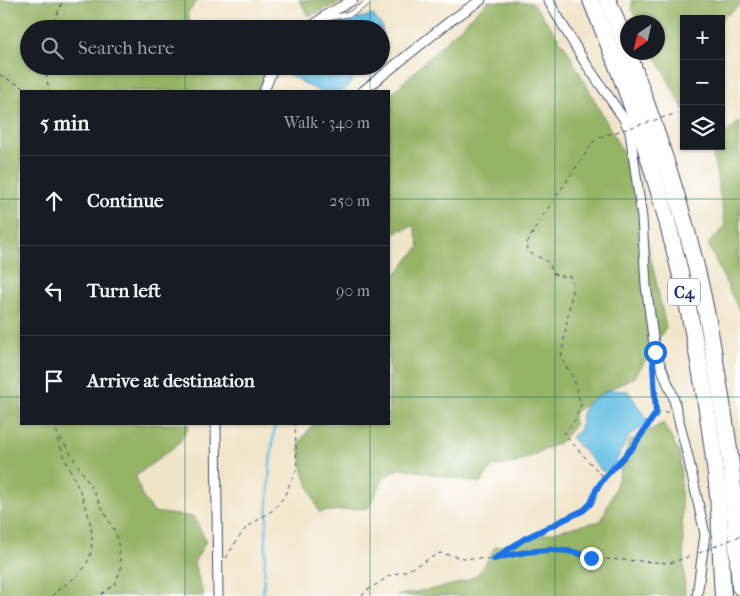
<!DOCTYPE html>
<meta charset="utf-8">
<style>
:root{--surface:#171b24;--page:#20242c;--text:#f1f3f6;--muted:#9ea1a6;--line:#363941}
body{margin:0;font-family:"IM FELL French Canon",serif;background:var(--page);color:var(--text)}
.controls{position:absolute;right:15px;top:15px;display:grid;overflow:hidden;border-radius:0px;box-shadow:0 1px 4px #0004}
.controls button{width:45px;height:45px;display:grid;place-items:center;padding:0;border:0;border-bottom:1px solid var(--line);background:var(--surface);color:var(--text);font:25px sans-serif}
.compass{position:absolute;left:620px;top:15px;width:45px;height:45px;border-radius:50%;background:var(--surface);box-shadow:0 1px 4px #0004;rotate:214deg}
.stop{position:absolute;width:15px;height:15px;margin:-11px;border:4px solid #1a73e8;border-radius:50%;background:#fff}
.stop.end{background:#1a73e8;border-color:#fff;box-shadow:0 1px 5px #0008}
.list{margin:0;padding:0;list-style:none}
h2{display:flex;justify-content:space-between;align-items:center;height:65px;margin:0;padding:0 20px;font-size:21px}
h2 small{font-size:16px;font-weight:400;color:var(--muted)}
.list li{display:grid;grid-template-columns:32px 1fr auto;gap:15px;align-items:center;box-sizing:border-box;height:90px;padding:0 20px;border-top:1px solid var(--line)}
.list b{display:block;font-size:19px;white-space:nowrap}
.list em{font-size:16px;font-style:normal;color:var(--muted)}
.icon{flex:none;width:28px;height:28px;fill:none;stroke:currentColor;stroke-width:2;stroke-linecap:round;stroke-linejoin:round}
.map{position:relative;flex:none;width:740px;height:596px;overflow:hidden}
.search{position:absolute;background:var(--surface);box-shadow:0 1px 4px #0004;left:20px;top:20px;width:370px;height:55px;display:flex;align-items:center;gap:12px;box-sizing:border-box;padding:0 18px;border-radius:28px;color:var(--muted);font-size:19px}
.panel{position:absolute;background:var(--surface);box-shadow:0 1px 4px #0004;left:20px;top:90px;width:370px;height:335px;border-radius:0px}
.map>svg:first-child{display:block}
.forest{fill:#96b466;stroke:#587262}
.water{fill:#66c0e3;stroke:#4078a0}
.lines{fill:none;stroke-linecap:round;stroke-linejoin:round}
.stream{stroke:#66c0e3;stroke-width:2.5}
.lane-casing{stroke:#3b4a6e;stroke-width:6}
.street-casing{stroke:#3b4a6e;stroke-width:11}
.highway-casing{stroke:#3b4a6e;stroke-width:18}
.path{stroke:#3b4a6e;stroke-width:1;stroke-dasharray:4 4;stroke-linecap:butt}
.lane{stroke:#fff;stroke-width:4.5}
.street{stroke:#fff;stroke-width:9}
.highway{stroke:#fff;stroke-width:16}
.path-bridge{stroke:#3b4a6e;stroke-width:1;stroke-dasharray:4 4;stroke-linecap:butt}
.route{stroke:#1a73e8;stroke-width:6}
.grid{fill:none;stroke:#0f766e;stroke-width:1;stroke-opacity:0.55}
.labels{text-anchor:middle;dominant-baseline:central;stroke-width:4;stroke-linejoin:round;paint-order:stroke}
.shield{fill:#fff;stroke:#5f6d8e;stroke-width:1}
.shield-label{font-size:16px;font-weight:bold;fill:#1b2f5e}
</style>
<div class="map">
<svg width="740" height="596" viewBox="0 0 740 596">
<rect width="100%" height="100%" fill="#fff"/>
<filter id="ink" filterUnits="userSpaceOnUse"><feTurbulence type="fractalNoise" baseFrequency=".02" numOctaves="2"/><feDisplacementMap in="SourceGraphic" scale="10" xChannelSelector="R" yChannelSelector="G"/><feConvolveMatrix kernelMatrix="1 2 1 2 8 2 1 2 1" color-interpolation-filters="sRGB"/></filter>
<filter id="wash" filterUnits="userSpaceOnUse"><feTurbulence type="fractalNoise" baseFrequency=".0096" numOctaves="4" result="noise"/><feDisplacementMap in="SourceGraphic" scale="20" xChannelSelector="R" yChannelSelector="G"/><feGaussianBlur stdDeviation="1.12" result="paint"/><feColorMatrix in="noise" values="0 0 0 0 0 0 0 0 0 0 0 0 0 0 0 0 0 1.4 0 .05"/><feComposite in="paint" operator="in"/></filter>
<g filter="url(#wash)">
<rect width="100%" height="100%" fill="#f1e5c9"/>
<g class="forest">
<path d="M0 0H198L187 14 190 22 203 26 234 22 244 29H29V66H270L259 91H21V424H185L190 426 179 443 136 476 142 496 154 512 194 517 206 541 194 563 204 596H0Z"/>
<path d="M299 0H346L309 16Z"/>
<path d="M632 0H740V5L721 19H684V110L654 53 658 52V22H638L632 10Z"/>
<path d="M488 1 533 3 566 48 625 156 646 236 666 327 635 377 608 390 573 413 574 426 561 442 516 463 493 466 481 483 400 468 385 477 368 508 319 512 303 472 299 443 313 424H389V282L419 247 414 226 389 234V96Z"/>
<path d="M740 121V313L708 244 725 226 713 155 718 146H721C721 135 732 128 740 121Z"/>
<path d="M663 423 680 454 685 596H395C418 590 456 588 475 576 482 571 491 554 495 547L581 525 601 521 616 486 629 441Z"/>
</g>
<g class="water">
<path d="M373 15 382 26 384 40 381 43V29H319L322 26Z"/>
<path d="M283 66H363L344 91H318L281 70Z"/>
<path d="M608 390 628 391 649 423 629 436 614 466 603 472 571 437 580 430C582 402 586 404 608 390Z"/>
</g>
<g class="lines">
<path class="stream" d="M263 596 270 464 275 424"/>
</g>
</g>
<g filter="url(#ink)">
<g class="lines">
<g class="lane-casing">
<path id="lane" d="M327 18 350 14 372 0"/>
</g>
<g class="street-casing">
<g id="street">
<path d="M548 0 584 61 624 119 630 132 642 218 646 285 655 352 673 396 688 457 705 534 697 596"/>
<path d="M308 29 326 15 353 0"/>
<path d="M264 91 274 66"/>
<path d="M363 91 450 21 481 0"/>
<path d="M216 424 218 596"/>
</g>
</g>
<g class="highway-casing">
<g id="highway">
<path d="M591 0C608 42 625 84 639 127 676 240 702 357 716 475 721 515 720 556 723 596"/>
<path d="M608 0 628 50"/>
<path d="M628 52C661 143 693 237 710 332 718 379 727 427 732 474 735 512 737 550 740 587"/>
</g>
</g>
<g class="path">
<path d="M51 29 63 0"/>
<path d="M45 66 49 91"/>
<path d="M0 75 30 91"/>
<path d="M654 373 656 413 669 412"/>
<path d="M51 424C56 437 62 450 67 463 80 492 105 537 84 568 79 576 63 586 55 592L53 596"/>
<path d="M52 424 90 485 117 536 121 569 115 584 99 596"/>
<path d="M605 478 633 447 656 413"/>
<path d="M226 558 237 540 246 528 273 510 284 497 297 468 295 424"/>
<path d="M496 558C525 551 564 544 591 558L670 563 693 555"/>
<path d="M494 559 524 539 585 511C593 501 597 489 604 478L564 434 576 419 581 405 574 379 561 358 573 285 570 276H559L552 273 550 265 545 260 528 252 526 245 540 220 595 140 600 137"/>
<path d="M362 596 366 591 391 575 406 571 440 553 464 558 492 559"/>
</g>
<use href="#lane" class="lane"/>
<use href="#street" class="street"/>
<use href="#highway" class="highway"/>
<g class="path-bridge">
<path d="M600 137 681 112"/>
<path d="M699 553 740 536"/>
</g>
</g>
</g>
<g class="lines" filter="url(#ink)">
<path class="route" d="M591 558C563 544 523 551 494 559L524 539 584 510 591 503 596 490 604 478 633 447 656 413 653 364 655 352"/>
</g>
<path class="grid" d="M185 0V29M370 0V29M555 0V596M185 66V91M370 66V91M0 199H21M389 199H740M0 397H21M389 397H740M185 424V596M370 424V596"/>
<g class="labels">
<rect class="shield" x="668" y="278.5" width="32" height="27" rx="4"/>
<g class="shield-label">
<text x="684" y="292">C4</text>
</g>
</g>
</svg>
<div class="controls">
<button>+</button>
<button>−</button>
<button><svg class="icon" aria-label="layers" viewBox="0 0 24 24"><path d="M12 4l9 5-9 5-9-5zM3 14l9 5 9-5"/></svg></button>
</div>
<svg class="compass" viewBox="-18 -18 36 36"><path d="M0-13l5 13h-10z" fill="#e53935"/><path d="M0 13l5-13h-10z" fill="#9ea1a6"/></svg>
<div class="stop" style="left:655px;top:352px"></div>
<div class="stop end" style="left:591px;top:558px"></div>
<div class="search"><svg class="icon" aria-label="search" viewBox="0 0 24 24"><circle cx="10" cy="10" r="6"/><path d="M15 15l6 6"/></svg>Search here</div>
<section class="panel">
<h2>5 min<small>Walk · 340 m</small></h2>
<ul class="list">
<li><svg class="icon" aria-label="ahead" viewBox="0 0 24 24"><path d="M12 20V5M6 11l6-6 6 6"/></svg><div><b>Continue</b></div><em>250 m</em></li>
<li><svg class="icon" aria-label="left" viewBox="0 0 24 24"><path d="M17 20v-9H6M10 6l-5 5 5 5"/></svg><div><b>Turn left</b></div><em>90 m</em></li>
<li><svg class="icon" aria-label="arrive" viewBox="0 0 24 24"><path d="M6 21V4h12l-3 4 3 4H6"/></svg><div><b>Arrive at destination</b></div></li>
</ul>
</section>
</div>
